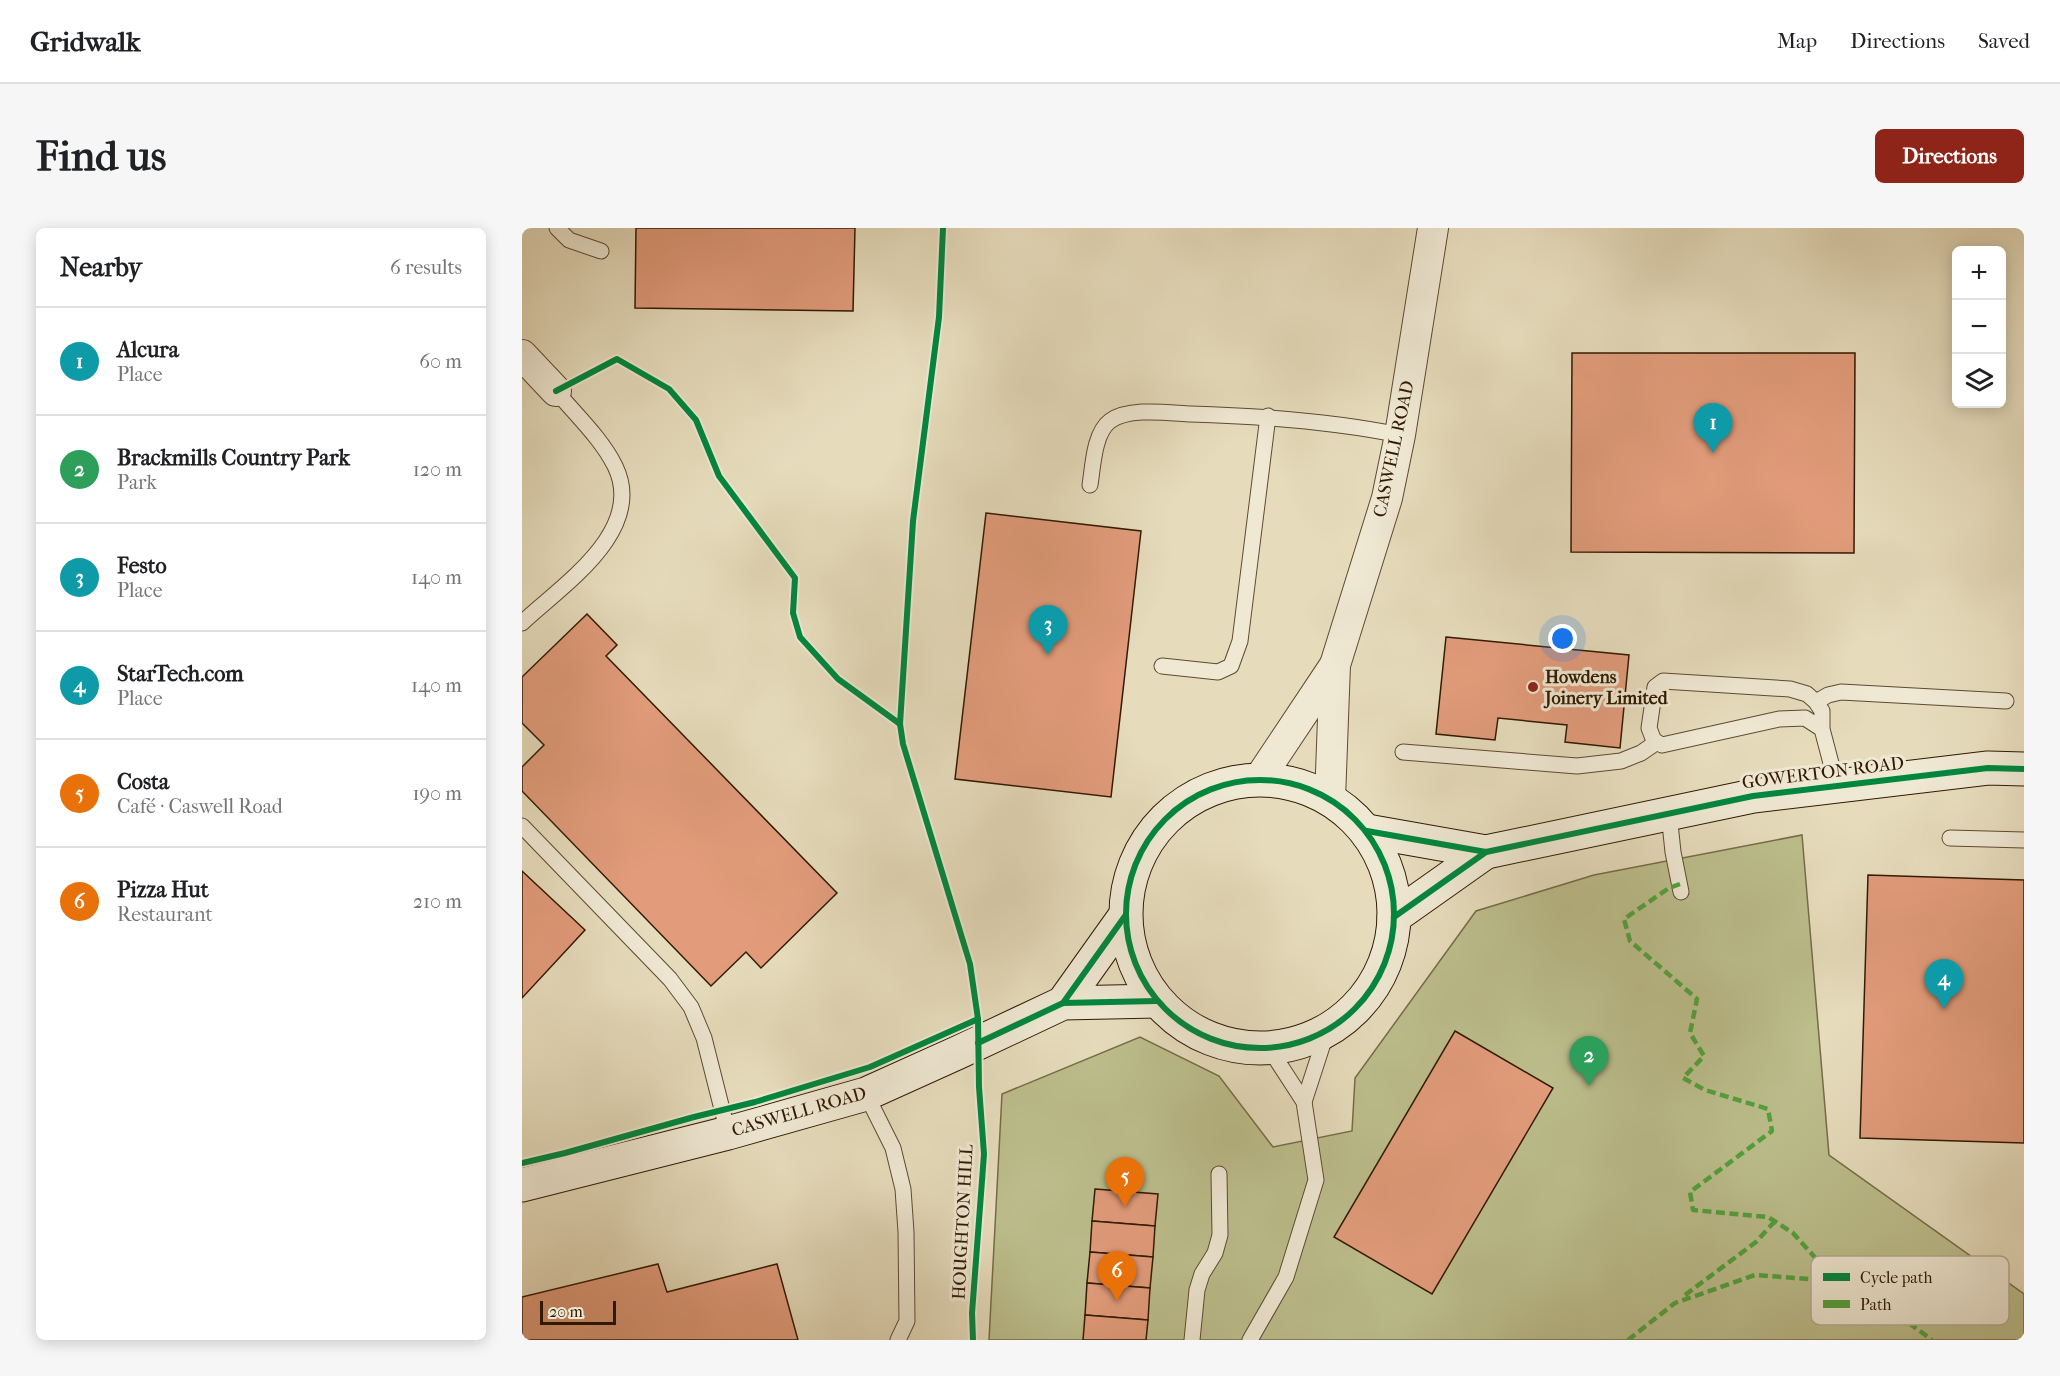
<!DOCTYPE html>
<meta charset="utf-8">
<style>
:root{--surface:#fff;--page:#f6f6f6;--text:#202124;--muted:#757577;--line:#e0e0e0;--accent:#8f2418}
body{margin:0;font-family:"IM FELL French Canon",serif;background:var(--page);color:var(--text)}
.controls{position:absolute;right:18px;top:18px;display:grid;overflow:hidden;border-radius:9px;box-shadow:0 3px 15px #0003}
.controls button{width:54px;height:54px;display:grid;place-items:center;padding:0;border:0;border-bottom:2px solid var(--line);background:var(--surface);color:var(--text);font:30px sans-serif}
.scale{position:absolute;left:18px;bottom:15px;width:76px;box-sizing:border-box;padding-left:6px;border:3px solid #311a01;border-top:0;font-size:16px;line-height:21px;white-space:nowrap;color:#311a01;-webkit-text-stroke:4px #efe8d3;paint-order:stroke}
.you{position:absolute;left:1041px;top:411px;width:21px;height:21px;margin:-15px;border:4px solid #fff;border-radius:50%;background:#1a73e8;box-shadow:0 0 0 9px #1a73e833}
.badge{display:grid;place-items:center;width:39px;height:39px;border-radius:50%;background:var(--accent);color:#fff;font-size:20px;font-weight:700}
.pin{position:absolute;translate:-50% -50px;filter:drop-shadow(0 2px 3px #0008)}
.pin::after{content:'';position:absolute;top:32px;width:21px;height:18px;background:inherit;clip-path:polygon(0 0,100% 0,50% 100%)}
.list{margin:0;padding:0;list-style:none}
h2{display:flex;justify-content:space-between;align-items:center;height:78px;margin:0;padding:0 24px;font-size:26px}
h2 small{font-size:20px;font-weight:400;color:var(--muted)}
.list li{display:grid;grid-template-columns:39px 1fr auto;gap:18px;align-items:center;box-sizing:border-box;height:108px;padding:0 24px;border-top:2px solid var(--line)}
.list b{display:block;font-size:22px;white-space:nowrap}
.list p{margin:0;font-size:20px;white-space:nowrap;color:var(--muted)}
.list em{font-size:20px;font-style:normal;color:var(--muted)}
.icon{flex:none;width:33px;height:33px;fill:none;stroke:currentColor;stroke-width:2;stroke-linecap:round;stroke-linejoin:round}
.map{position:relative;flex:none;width:1502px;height:1112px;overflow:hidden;border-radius:9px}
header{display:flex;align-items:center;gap:36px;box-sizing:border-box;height:84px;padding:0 30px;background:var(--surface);border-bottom:2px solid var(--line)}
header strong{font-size:28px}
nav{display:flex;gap:33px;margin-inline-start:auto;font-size:21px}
.intro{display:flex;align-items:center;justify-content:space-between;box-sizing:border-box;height:144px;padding:0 36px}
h1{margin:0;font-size:42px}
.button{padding:15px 27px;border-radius:9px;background:var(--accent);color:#fff;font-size:21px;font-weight:700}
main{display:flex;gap:36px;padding:0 36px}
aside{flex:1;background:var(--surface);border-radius:9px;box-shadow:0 3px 15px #0003}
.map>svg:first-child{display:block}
.green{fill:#bcbe8c;stroke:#766c46;stroke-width:1.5}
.building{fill:#e29c7b;stroke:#311a01;stroke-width:1.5}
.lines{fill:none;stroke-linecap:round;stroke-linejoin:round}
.lane-casing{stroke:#5e4a30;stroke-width:17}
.street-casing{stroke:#5e4a30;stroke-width:32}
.secondary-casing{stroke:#311a01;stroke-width:35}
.lane{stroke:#efe8d3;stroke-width:15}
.street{stroke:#efe8d3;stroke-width:30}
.secondary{stroke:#efe8d3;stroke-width:33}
.quiet{stroke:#52a13c;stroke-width:4.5;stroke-dasharray:9 4.5;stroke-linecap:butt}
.cycleway-casing{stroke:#efe8d3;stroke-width:10}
.cycleway{stroke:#00873e;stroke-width:6}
.poi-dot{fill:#8f2418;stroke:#efe8d3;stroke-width:2}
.labels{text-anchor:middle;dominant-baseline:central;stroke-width:6;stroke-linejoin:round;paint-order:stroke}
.street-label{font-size:18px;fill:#311a01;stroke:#efe8d3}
.poi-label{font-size:18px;font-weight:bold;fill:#311a01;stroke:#efe8d3;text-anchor:start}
.key{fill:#efe8d3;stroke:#b6aa94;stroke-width:1.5}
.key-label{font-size:16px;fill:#311a01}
</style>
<header>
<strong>Gridwalk</strong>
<nav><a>Map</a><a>Directions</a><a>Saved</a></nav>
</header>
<div class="intro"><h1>Find us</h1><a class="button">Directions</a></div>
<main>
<aside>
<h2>Nearby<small>6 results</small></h2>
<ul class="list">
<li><span class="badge" style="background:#0f9aa8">1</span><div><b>Alcura</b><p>Place</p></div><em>60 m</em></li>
<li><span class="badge" style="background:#2e9e5b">2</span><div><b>Brackmills Country Park</b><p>Park</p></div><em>120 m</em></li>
<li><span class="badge" style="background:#0f9aa8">3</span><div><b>Festo</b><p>Place</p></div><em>140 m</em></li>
<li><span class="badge" style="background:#0f9aa8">4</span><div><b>StarTech.com</b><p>Place</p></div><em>140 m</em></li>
<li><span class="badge" style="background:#e8710a">5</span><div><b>Costa</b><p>Café · Caswell Road</p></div><em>190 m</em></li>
<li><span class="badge" style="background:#e8710a">6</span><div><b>Pizza Hut</b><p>Restaurant</p></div><em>210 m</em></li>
</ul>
</aside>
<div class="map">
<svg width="1502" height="1112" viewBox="0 0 1502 1112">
<rect width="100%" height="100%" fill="#e6dcbc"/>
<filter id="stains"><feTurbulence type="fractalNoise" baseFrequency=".00333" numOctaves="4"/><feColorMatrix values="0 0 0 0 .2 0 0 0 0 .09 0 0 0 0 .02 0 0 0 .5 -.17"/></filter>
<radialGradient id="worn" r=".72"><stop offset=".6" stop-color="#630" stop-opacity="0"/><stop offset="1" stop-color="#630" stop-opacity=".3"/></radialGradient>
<path class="green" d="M1280 607 1307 927 1502 1066V1112H467L480 866 618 809 697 848 751 919 830 903 833 850 954 683 1072 647Z"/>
<g class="building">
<path d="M114 0H333L331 83 113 80Z"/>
<path d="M1050 125H1333L1332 325 1049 324Z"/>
<path d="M464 285 619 303 589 569 433 551Z"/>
<path d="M65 386 95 417 84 428 315 665 239 740 224 724 189 758 0 563V539L22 517 0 495V449Z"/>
<path d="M924 409 1107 427 1098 520 1043 514 1045 497 976 490 973 512 914 506Z"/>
<path d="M0 643 63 702 0 770Z"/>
<path d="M1346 647 1502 652V915L1338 910Z"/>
<path d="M933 803 1031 860 910 1066 812 1009Z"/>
<path d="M573 961 636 966 633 998 570 993Z"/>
<path d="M570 993 633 998 631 1029 568 1024Z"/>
<path d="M568 1024 631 1029 628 1060 565 1055Z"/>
<path d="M136 1036 145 1064 255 1036 276 1112H0V1069Z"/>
<path d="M565 1055 628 1060 626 1092 563 1087Z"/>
<path d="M563 1087 626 1092 624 1112H561Z"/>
</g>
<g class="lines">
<g class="lane-casing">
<g id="lane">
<path d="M35 0 47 12 79 23"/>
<path d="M568 257C571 238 572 205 588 193 607 179 647 185 669 186 739 188 809 193 878 207"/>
<path d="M0 395C39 358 125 303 93 238 79 210 54 187 34 163"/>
<path d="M640 438 696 444 709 438 718 413 746 188"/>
<path d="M1294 474 1306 467 1319 464 1484 473"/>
<path d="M1300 501 1283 490 1257 491 1140 517 1132 513 1127 500 1133 459 1141 453 1268 461 1285 466 1294 474 1300 483V501L1315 558"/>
<path d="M881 524 1055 538 1099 533 1119 525 1135 514"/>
<path d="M1147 586 1151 624 1159 664"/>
<path d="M0 598 148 751 169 779 182 810 206 905"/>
<path d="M1428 610 1502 612"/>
<path d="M344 866 371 920 381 961 384 1004 385 1093 376 1112"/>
<path d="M782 874 805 803"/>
<path d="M670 1112 675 1062 680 1046 693 1025 698 1007 697 946"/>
<path d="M728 1112 764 1049 794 952 782 874 747 820"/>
</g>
</g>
<g class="street-casing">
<g id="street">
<path d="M0 127 34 163"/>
<path d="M737 551 813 437"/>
<path d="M808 571 813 437 865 270 878 207 911 0"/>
</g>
</g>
<g class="secondary-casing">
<g id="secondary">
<circle cx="738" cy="686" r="134"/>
<path d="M845 603 964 624 1231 568 1466 540 1502 541"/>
<path d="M872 689 964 624"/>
<path d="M541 775 603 688"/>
<path d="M0 957 206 905 344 866 437 824 541 775 635 773"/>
</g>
</g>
<use href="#lane" class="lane"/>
<use href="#street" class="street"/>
<use href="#secondary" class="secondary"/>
<g class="quiet">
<path d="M1158 656 1147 660 1102 691 1108 713 1175 771 1168 805 1182 828 1161 850 1183 862 1246 881 1250 903 1168 964 1171 982 1246 989 1271 1005 1314 1053"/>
<path d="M1163 1067 1234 1014 1253 993"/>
<path d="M1106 1112 1153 1075 1233 1047 1314 1053 1356 1072 1410 1112"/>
</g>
<g class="cycleway-casing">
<g id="cycleway">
<path d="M421 0 417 89 391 293 378 496 381 516 448 736 456 791 457 859 462 926 450 1085 451 1112"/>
<path d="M34 163 95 131 147 161 174 192 197 248 273 350 271 385 278 409 316 451 378 496"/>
<circle cx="738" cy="686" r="134"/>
<path d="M845 603 964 624 1231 568 1466 540 1502 541"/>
<path d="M872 689 964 624"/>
<path d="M541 775 603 688"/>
<path d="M456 815 541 775 635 773"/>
<path d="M0 935 43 925 172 889 233 874 348 839 456 791"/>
</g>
</g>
<use href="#cycleway" class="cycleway"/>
</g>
<circle class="poi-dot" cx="1011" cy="459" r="6"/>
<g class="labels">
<g class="street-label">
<text transform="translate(872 221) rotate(-78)">CASWELL ROAD</text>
<text transform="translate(1301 545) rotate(-7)">GOWERTON ROAD</text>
<text transform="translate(277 884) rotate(-16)">CASWELL ROAD</text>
<text transform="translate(441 994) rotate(-87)">HOUGHTON HILL</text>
</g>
<g class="poi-label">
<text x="1023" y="449">Howdens<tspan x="1023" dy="21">Joinery Limited</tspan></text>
</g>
</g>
<rect x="1289" y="1028" width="198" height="69" rx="9" class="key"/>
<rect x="1301" y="1045" width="27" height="8" fill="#00873e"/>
<rect x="1301" y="1072" width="27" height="8" fill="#52a13c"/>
<g class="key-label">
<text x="1338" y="1055">Cycle path</text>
<text x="1338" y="1082">Path</text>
</g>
<rect width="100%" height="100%" filter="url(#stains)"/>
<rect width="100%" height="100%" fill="url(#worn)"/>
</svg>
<div class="controls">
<button>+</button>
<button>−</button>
<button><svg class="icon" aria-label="layers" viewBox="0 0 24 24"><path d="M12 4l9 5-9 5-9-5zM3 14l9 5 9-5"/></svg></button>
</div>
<div class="scale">20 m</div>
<div class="you"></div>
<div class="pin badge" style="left:1191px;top:225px;background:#0f9aa8">1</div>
<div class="pin badge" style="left:1067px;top:858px;background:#2e9e5b">2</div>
<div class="pin badge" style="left:526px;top:427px;background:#0f9aa8">3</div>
<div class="pin badge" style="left:1422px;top:781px;background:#0f9aa8">4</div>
<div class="pin badge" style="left:603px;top:979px;background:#e8710a">5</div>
<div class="pin badge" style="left:595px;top:1073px;background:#e8710a">6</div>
</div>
</main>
